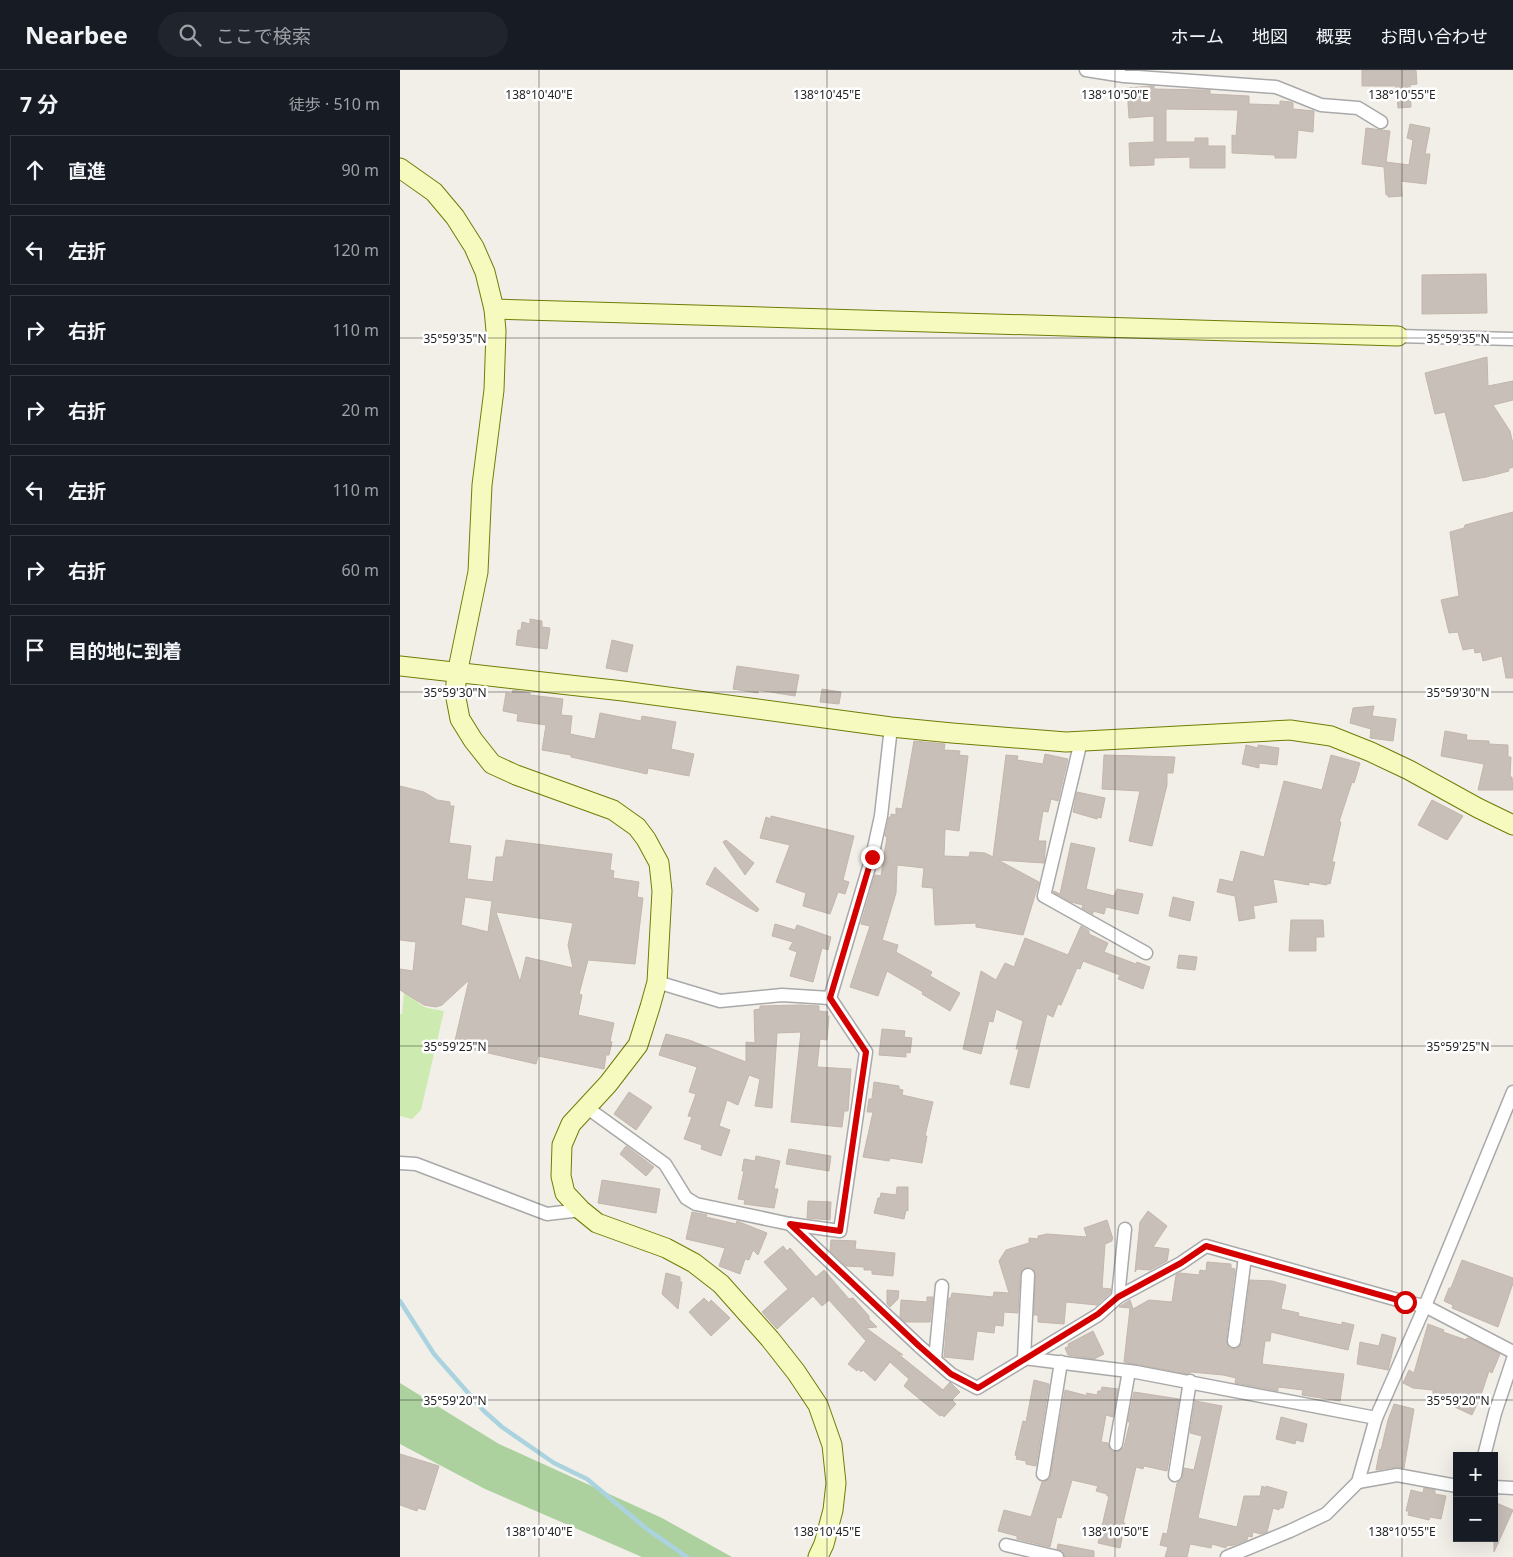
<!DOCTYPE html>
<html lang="ja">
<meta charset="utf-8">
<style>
:root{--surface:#171b24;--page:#20242c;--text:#f1f3f6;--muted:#9ea1a6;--line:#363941}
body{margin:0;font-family:"Noto Sans","Noto Sans JP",sans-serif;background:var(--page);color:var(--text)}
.controls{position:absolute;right:15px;bottom:15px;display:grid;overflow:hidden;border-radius:0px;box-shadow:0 5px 20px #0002}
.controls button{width:45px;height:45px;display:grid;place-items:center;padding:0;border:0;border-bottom:1px solid var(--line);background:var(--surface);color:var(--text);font:25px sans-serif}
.stop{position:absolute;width:15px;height:15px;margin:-11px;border:4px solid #d40000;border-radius:50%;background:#fff}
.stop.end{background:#d40000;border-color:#fff;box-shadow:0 1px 5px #0008}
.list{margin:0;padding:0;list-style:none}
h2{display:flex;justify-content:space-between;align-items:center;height:65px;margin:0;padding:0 20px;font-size:21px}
h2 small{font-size:16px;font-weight:400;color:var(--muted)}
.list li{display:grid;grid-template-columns:32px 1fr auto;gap:15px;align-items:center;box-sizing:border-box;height:70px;margin:0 10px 10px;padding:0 10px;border:1px solid var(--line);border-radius:0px}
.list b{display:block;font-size:19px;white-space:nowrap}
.list em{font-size:16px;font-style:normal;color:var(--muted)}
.icon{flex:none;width:28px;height:28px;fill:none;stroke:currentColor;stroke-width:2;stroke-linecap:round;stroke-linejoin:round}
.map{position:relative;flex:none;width:1113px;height:1487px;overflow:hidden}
header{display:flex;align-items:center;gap:30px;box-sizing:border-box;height:70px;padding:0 25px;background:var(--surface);border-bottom:1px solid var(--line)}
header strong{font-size:24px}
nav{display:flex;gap:28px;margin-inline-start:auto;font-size:18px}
.search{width:350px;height:45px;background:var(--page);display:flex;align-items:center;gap:12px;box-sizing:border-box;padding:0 18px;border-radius:28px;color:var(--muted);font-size:19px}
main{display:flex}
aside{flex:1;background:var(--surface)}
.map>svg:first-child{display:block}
.grass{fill:#cdebb0}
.forest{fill:#add19e}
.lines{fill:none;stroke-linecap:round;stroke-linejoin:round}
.stream{stroke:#aad3df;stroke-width:4.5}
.building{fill:#c7bfb8;stroke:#c4b6ab;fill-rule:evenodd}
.street-casing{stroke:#a9a9a9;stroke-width:15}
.secondary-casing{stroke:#707d05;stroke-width:21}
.street{stroke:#fff;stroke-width:12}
.secondary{stroke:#f7fabf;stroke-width:19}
.route{stroke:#d40000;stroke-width:6}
.ticks{fill:none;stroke:#222;stroke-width:1;stroke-opacity:0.45}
.ticks-label{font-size:12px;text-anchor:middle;fill:#222;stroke:#fff;stroke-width:5;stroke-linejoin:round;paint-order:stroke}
</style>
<header>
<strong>Nearbee</strong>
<div class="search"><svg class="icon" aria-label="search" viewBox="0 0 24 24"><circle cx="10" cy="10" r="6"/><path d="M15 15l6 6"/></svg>ここで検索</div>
<nav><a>ホーム</a><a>地図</a><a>概要</a><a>お問い合わせ</a></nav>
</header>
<main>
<aside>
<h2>7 分<small>徒歩 · 510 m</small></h2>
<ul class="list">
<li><svg class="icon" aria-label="ahead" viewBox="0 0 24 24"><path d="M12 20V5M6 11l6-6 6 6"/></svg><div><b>直進</b></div><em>90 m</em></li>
<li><svg class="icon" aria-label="left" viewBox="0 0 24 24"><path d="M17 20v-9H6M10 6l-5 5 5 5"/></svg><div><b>左折</b></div><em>120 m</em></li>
<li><svg class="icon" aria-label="right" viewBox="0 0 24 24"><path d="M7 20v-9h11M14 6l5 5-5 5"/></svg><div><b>右折</b></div><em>110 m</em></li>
<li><svg class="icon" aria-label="right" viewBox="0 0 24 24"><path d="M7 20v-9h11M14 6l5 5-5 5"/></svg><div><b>右折</b></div><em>20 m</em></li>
<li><svg class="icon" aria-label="left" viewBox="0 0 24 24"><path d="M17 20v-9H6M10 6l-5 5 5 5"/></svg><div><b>左折</b></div><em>110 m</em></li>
<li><svg class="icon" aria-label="right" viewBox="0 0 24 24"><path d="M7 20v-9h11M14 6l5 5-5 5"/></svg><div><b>右折</b></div><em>60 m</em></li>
<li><svg class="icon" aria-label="arrive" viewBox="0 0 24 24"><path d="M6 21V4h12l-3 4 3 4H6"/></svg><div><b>目的地に到着</b></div></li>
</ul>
</aside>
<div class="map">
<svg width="1113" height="1487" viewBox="0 0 1113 1487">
<rect width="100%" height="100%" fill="#f2efe9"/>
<path class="grass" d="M4 922 13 923C18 939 29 938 44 941L21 1040 12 1049 0 1046V944H2Z"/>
<path class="forest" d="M0 1313 99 1374 262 1448 332 1487H242L85 1419 0 1374Z"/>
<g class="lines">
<path class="stream" d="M0 1231 34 1284 84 1341 102 1357 154 1393 187 1409 247 1459 287 1487"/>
</g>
<g class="building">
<path d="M962 0H1016L1017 14 1010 15 1011 37 998 38 996 16H962Z"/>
<path d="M751 16H754V19L802 20H810V24L849 26V34L880 35V31L891 32 893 33V39L914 41 913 62 898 60 896 88H875V85L832 83V65L836 66 838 40 766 39V72H795V68H808V76H825V98H790V87L754 88V95L730 96 729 73 754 72V46L729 48 727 18Z"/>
<path d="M1010 54 1030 58 1025 84H1030L1026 114 1001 111 1002 126 988 127V124L986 125 984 97 962 94 966 58 990 61 986 92 1009 95 1013 70 1007 68Z"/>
<path d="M1086 204 1087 243 1022 244V205Z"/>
<path d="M1087 287 1088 316 1113 311V330L1093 335 1110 361 1113 374V397L1108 399 1109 401 1086 407 1063 411 1045 342 1035 344 1025 303Z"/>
<path d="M1113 442V608H1106L1102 586 1083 591 1081 582 1075 583 1074 578 1063 580 1058 562 1049 563 1041 530 1059 526 1050 462 1064 458 1065 455Z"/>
<path d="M130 549 142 551V557L150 558 147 579 116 575 118 560H121L122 552 130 554Z"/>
<path d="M212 570 233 575 227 602 206 598Z"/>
<path d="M337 596 399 605 395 626 358 620V623L333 619Z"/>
<path d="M422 619 441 622 439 634 420 632Z"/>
<path d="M113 620 130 623V625L163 629 161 645 172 646 170 664 195 669 200 643 241 651 242 646 276 652 271 679 294 684 289 706 248 698 247 704 171 687V685L142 680 146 655 117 651 118 644 103 641 106 623 112 624Z"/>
<path d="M974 636 972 646 996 649 993 671 970 668 971 659 950 653 953 638Z"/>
<path d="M1045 661 1067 665 1066 670 1089 671V674L1108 675V687H1111L1110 707H1112L1113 720H1078L1084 694 1041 686Z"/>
<path d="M514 671 545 674 544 680 560 681 559 685 568 686 559 761 545 759 544 786 569 787 570 782 585 783 593 787 606 685 618 686 617 690 643 694 645 684 668 689 658 731 651 729 648 742 643 741 638 771H646L644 793 598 790 639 812 623 865 576 857V853L535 855 533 818 522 817 524 798 497 795 496 823 482 870 498 875 496 882 532 902 530 906 560 923 550 941 522 924 523 922 487 901 478 926 450 917 470 856 461 854 475 805 481 806 487 767 485 766 489 747H491V744L496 745V738L502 739Z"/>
<path d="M846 675 858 678V675L879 678 877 695 859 693V698L842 694Z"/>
<path d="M704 685 775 687 773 703H767V715L752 776 729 771 740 721 702 719Z"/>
<path d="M931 685 960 693 954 713 952 712 939 752H941L932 792H935L930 814 927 813V815L909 812V815L873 809 877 832 853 836 855 848 839 851 835 826 817 822 820 809 833 812 841 781 864 787 884 711 922 720Z"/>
<path d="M0 716 24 722 37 730 50 732V736H54L49 773 71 776 67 809 93 812 96 787H103L106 770 212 784 210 800 214 801 213 808 239 812 237 827 243 828 235 894 188 890 179 924 182 925 178 945 214 953 210 971 212 972 209 985H206L204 999 138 986 136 994 54 975 69 910 42 935 36 937 24 935 0 920V899L13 901 16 872 0 870ZM65 827 92 831 88 862 61 855ZM96 842 173 853 168 875 173 898 126 887 120 912Z"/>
<path d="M677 722 705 728 701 748 698 747 697 749 673 742Z"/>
<path d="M1032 730 1063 746 1047 770 1018 755Z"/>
<path d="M371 746 454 766 443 810 449 812 445 824 438 822 430 844 403 836 406 823 376 812 390 775 360 768 366 747 371 749Z"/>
<path d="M326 770 354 793 345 805 323 772Z"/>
<path d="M671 773 695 778 686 819 714 826 717 819 743 824 738 844 706 837 704 844 693 841V844L682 838 683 835 671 832 653 822 654 821 660 824Z"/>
<path d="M315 797 359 839 357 842 306 814Z"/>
<path d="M773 827 794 832 790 851 769 846Z"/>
<path d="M891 850H923L924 867H916V881H889Z"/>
<path d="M375 854 395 860 397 855 431 867 428 880 422 878 413 912 390 906 397 882 389 879 393 872 372 866Z"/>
<path d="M681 856 689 861V864L708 873 704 882 736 894 737 892 750 897 743 919 718 909 720 905 683 891 680 899 677 898 661 935 658 934 653 947 647 944 629 1018 610 1014 619 979H616L623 951 596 939 593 952 589 951 581 984 563 979 581 901 596 910 605 893 614 897 625 868 668 885Z"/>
<path d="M779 885 797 887 795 900 777 898Z"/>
<path d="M401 935 419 936V941L428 942 427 946H429L427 970 420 969 417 997 451 999 448 1041H444L442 1057 391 1052 401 962 377 963 372 1038 355 1036 360 1009 349 1005 338 1035 327 1030 319 1056 330 1060 321 1086 301 1079 302 1075 284 1069 292 1047 288 1046 296 1024 289 1022 297 997 259 985 266 964 289 970 346 992V972L355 973 354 940 360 939V936Z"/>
<path d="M482 959 505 961 504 967 512 968 510 983 506 982V987L479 985Z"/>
<path d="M474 1012 499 1016V1019L503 1020 502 1025 533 1032 525 1066H527L522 1093 490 1088 489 1091 463 1087 473 1042H467L469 1029H472Z"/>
<path d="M229 1022 252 1037 236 1060 214 1044Z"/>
<path d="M226 1076 254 1097 246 1106 220 1084Z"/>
<path d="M389 1079 431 1086 429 1101 386 1094Z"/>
<path d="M356 1086 380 1091 374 1119H378L374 1138 344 1134 345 1130 338 1129 344 1101H342L344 1089 355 1091Z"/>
<path d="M202 1110 260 1119 256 1143 198 1133Z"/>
<path d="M497 1117H508V1141L506 1140 504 1149 474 1143 478 1128H480L481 1123 496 1125Z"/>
<path d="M408 1131 431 1132 430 1150 407 1148Z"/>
<path d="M748 1141 767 1156 753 1177 769 1179 767 1191 750 1200 737 1199 735 1202 740 1152Z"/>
<path d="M292 1142 307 1145 306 1147 336 1154 337 1151 367 1163 358 1185 353 1180 349 1190 345 1189 340 1204 319 1196 325 1178 286 1169Z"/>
<path d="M707 1150 713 1169H712V1171L705 1174 702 1218 711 1219 710 1223 697 1235 666 1232 664 1254 638 1252V1245H634L635 1202 632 1198H625L620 1205 618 1243 604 1242 603 1256 595 1255 594 1263 577 1261 573 1290 544 1287 549 1228H551L552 1223 593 1227 594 1222 609 1223 599 1191 606 1180 629 1173V1168L638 1169V1166L647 1164 687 1167 684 1158Z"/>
<path d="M431 1170 456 1171 455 1179 495 1183 493 1206 472 1204V1200H464V1197L446 1196 430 1181Z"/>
<path d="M383 1176 387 1181 390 1178 416 1207 424 1200 449 1229 453 1228 469 1246V1249L477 1257 466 1258 503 1285 498 1284 543 1320 550 1312 560 1322 552 1330 556 1334 544 1347 542 1345 540 1346 504 1316 509 1309 490 1292 475 1311 463 1300 461 1302 458 1299 457 1301 448 1294 466 1271 429 1230 422 1236 413 1226 377 1259 362 1242 388 1219 364 1192Z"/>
<path d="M1062 1190 1113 1208V1213L1098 1257 1052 1238 1053 1235 1044 1231 1049 1218H1051Z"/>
<path d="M807 1192 831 1194V1198L835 1199 826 1270 829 1278 837 1279 842 1273 850 1210 872 1211 886 1215 881 1239 899 1243 898 1246 942 1255V1252L954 1255 948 1280 871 1262 870 1271H865L862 1294 944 1304 940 1331 902 1325 903 1320 878 1317V1321L835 1313 836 1308 823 1305 791 1302 787 1304 724 1292 730 1238 719 1237 730 1230 733 1239 749 1230 772 1232 776 1205 780 1203 799 1205 800 1200 806 1201Z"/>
<path d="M266 1203 280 1207V1212H282L278 1239 262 1224Z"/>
<path d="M487 1220 499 1221 498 1229 490 1237 487 1234Z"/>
<path d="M527 1227H533L530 1252H505L500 1247 501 1230 527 1232Z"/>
<path d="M304 1228 309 1233 311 1230 330 1248 311 1266 289 1242Z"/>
<path d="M1028 1254 1044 1260 1043 1262 1066 1270 1067 1268 1071 1269 1100 1284 1092 1303 1089 1301 1081 1325 1072 1345 1033 1327V1320L1013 1318 1003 1313 1009 1300 1014 1303Z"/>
<path d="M693 1261 704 1284 694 1289 668 1285 665 1278 669 1276 668 1274Z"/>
<path d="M982 1264 996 1268 988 1300 957 1294 960 1272 979 1276Z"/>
<path d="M634 1310 649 1314 636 1396 626 1394V1391L616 1389 617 1386 615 1385 623 1351 626 1352Z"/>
<path d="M702 1317 718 1319 713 1347 706 1345 701 1372 708 1373 710 1380 715 1382 719 1381 724 1377 730 1352H728L734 1322 779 1329 767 1401 744 1396 743 1399 736 1397 723 1453H725L720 1478 698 1473 709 1426H707V1424L696 1421 698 1416 672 1410 661 1448 657 1447 650 1477 617 1469V1466L598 1461 604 1440 631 1447 642 1412 650 1409 665 1320 688 1326 686 1323 697 1325 698 1321H701Z"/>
<path d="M795 1331 822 1336 798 1448 837 1457 844 1426H860L862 1416 866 1418V1416L887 1422 883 1438H879V1440L873 1438 867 1462 861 1464 853 1462 852 1467 848 1466 847 1470 834 1475 826 1476V1478L812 1474 811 1478 790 1474 787 1487H765L768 1477 760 1475 763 1463 767 1464 777 1413 782 1410 784 1398 794 1400 802 1366 790 1363Z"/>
<path d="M994 1334 1014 1339 1004 1398 996 1397 976 1400 980 1379 981 1380 988 1350Z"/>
<path d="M881 1347 907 1354 903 1372 896 1370 895 1374 876 1369Z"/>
<path d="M0 1384 39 1396 25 1440 18 1438 17 1441 0 1435Z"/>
<path d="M1024 1418 1035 1420V1424L1046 1426 1041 1449 1030 1447 1029 1450 1008 1445 1009 1441H1006L1011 1420 1023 1423Z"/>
<path d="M1094 1432 1113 1440 1094 1482Z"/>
<path d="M658 1474 694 1481V1487H665L663 1481 657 1479Z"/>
</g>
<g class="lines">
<g class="street-casing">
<g id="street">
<path d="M686 0 724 6 876 17 921 35 958 38 981 52"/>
<path d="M998 266 1113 269"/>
<path d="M681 671 644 826 746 883"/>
<path d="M257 912 320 931 382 925 430 928"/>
<path d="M430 928 472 787 481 746 491 657"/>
<path d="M186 1037 265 1094 286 1128 296 1134 390 1154 440 1161 466 982 430 928"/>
<path d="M0 1093 16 1094 147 1144 181 1140"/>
<path d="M390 1154 519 1276 551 1304 577 1318 698 1245 718 1227 781 1193 806 1176 1005 1232 1025 1236 1113 1282"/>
<path d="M718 1227 725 1159"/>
<path d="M834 1271 845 1187"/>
<path d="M624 1288 736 1302 976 1348"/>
<path d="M624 1288 628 1205"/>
<path d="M535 1290 542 1216"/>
<path d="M716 1374 729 1301"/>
<path d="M1084 1386 1095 1343 1113 1289"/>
<path d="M643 1404 661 1292"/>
<path d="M775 1405 790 1311"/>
<path d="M958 1412 997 1405 1057 1416"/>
<path d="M1094 1417 1113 1418"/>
<path d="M606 1475 657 1487"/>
<path d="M827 1487 890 1461 926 1444 958 1412 976 1348 1025 1236 1113 1022"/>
</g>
</g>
<g class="secondary-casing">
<g id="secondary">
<path d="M0 98 34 122 55 147 74 177 85 202 94 239 96 261 94 320 82 415 78 502 57 604 55 623 60 649 73 670 92 694 116 705 213 740 237 757 246 769 259 793 262 821 257 912 250 937 238 975 208 1014 171 1054 162 1075 161 1106 165 1123 181 1140 197 1153 266 1178 294 1193 321 1214 370 1269 396 1302 418 1335 432 1375 436 1413 433 1440 424 1474 418 1487"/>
<path d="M94 239 998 266"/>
<path d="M0 596 223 621 491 657 552 663 666 672 890 660 931 666 971 682 1009 700 1078 738 1113 755"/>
</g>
</g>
<use href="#street" class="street"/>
<use href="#secondary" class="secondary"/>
</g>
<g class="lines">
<path class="route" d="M472 787 430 928 466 982 440 1161 390 1154 519 1276 551 1304 578 1318 698 1244 718 1227 781 1193 806 1176 1005 1232"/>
</g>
<path class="ticks" d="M139 0V1487M427 0V1487M715 0V1487M1002 0V1487M0 268H1113M0 622H1113M0 976H1113M0 1330H1113"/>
<g class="ticks-label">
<text x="139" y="29">138°10'40"E</text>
<text x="427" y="29">138°10'45"E</text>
<text x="715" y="29">138°10'50"E</text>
<text x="1002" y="29">138°10'55"E</text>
<text x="55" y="273">35°59'35"N</text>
<text x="1058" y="273">35°59'35"N</text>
<text x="55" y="627">35°59'30"N</text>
<text x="1058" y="627">35°59'30"N</text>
<text x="55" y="981">35°59'25"N</text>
<text x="1058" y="981">35°59'25"N</text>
<text x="55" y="1335">35°59'20"N</text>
<text x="1058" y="1335">35°59'20"N</text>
<text x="139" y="1466">138°10'40"E</text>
<text x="427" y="1466">138°10'45"E</text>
<text x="715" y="1466">138°10'50"E</text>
<text x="1002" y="1466">138°10'55"E</text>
</g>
</svg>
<div class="controls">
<button>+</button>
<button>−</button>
</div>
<div class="stop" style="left:1005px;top:1232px"></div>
<div class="stop end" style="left:472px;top:787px"></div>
</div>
</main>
